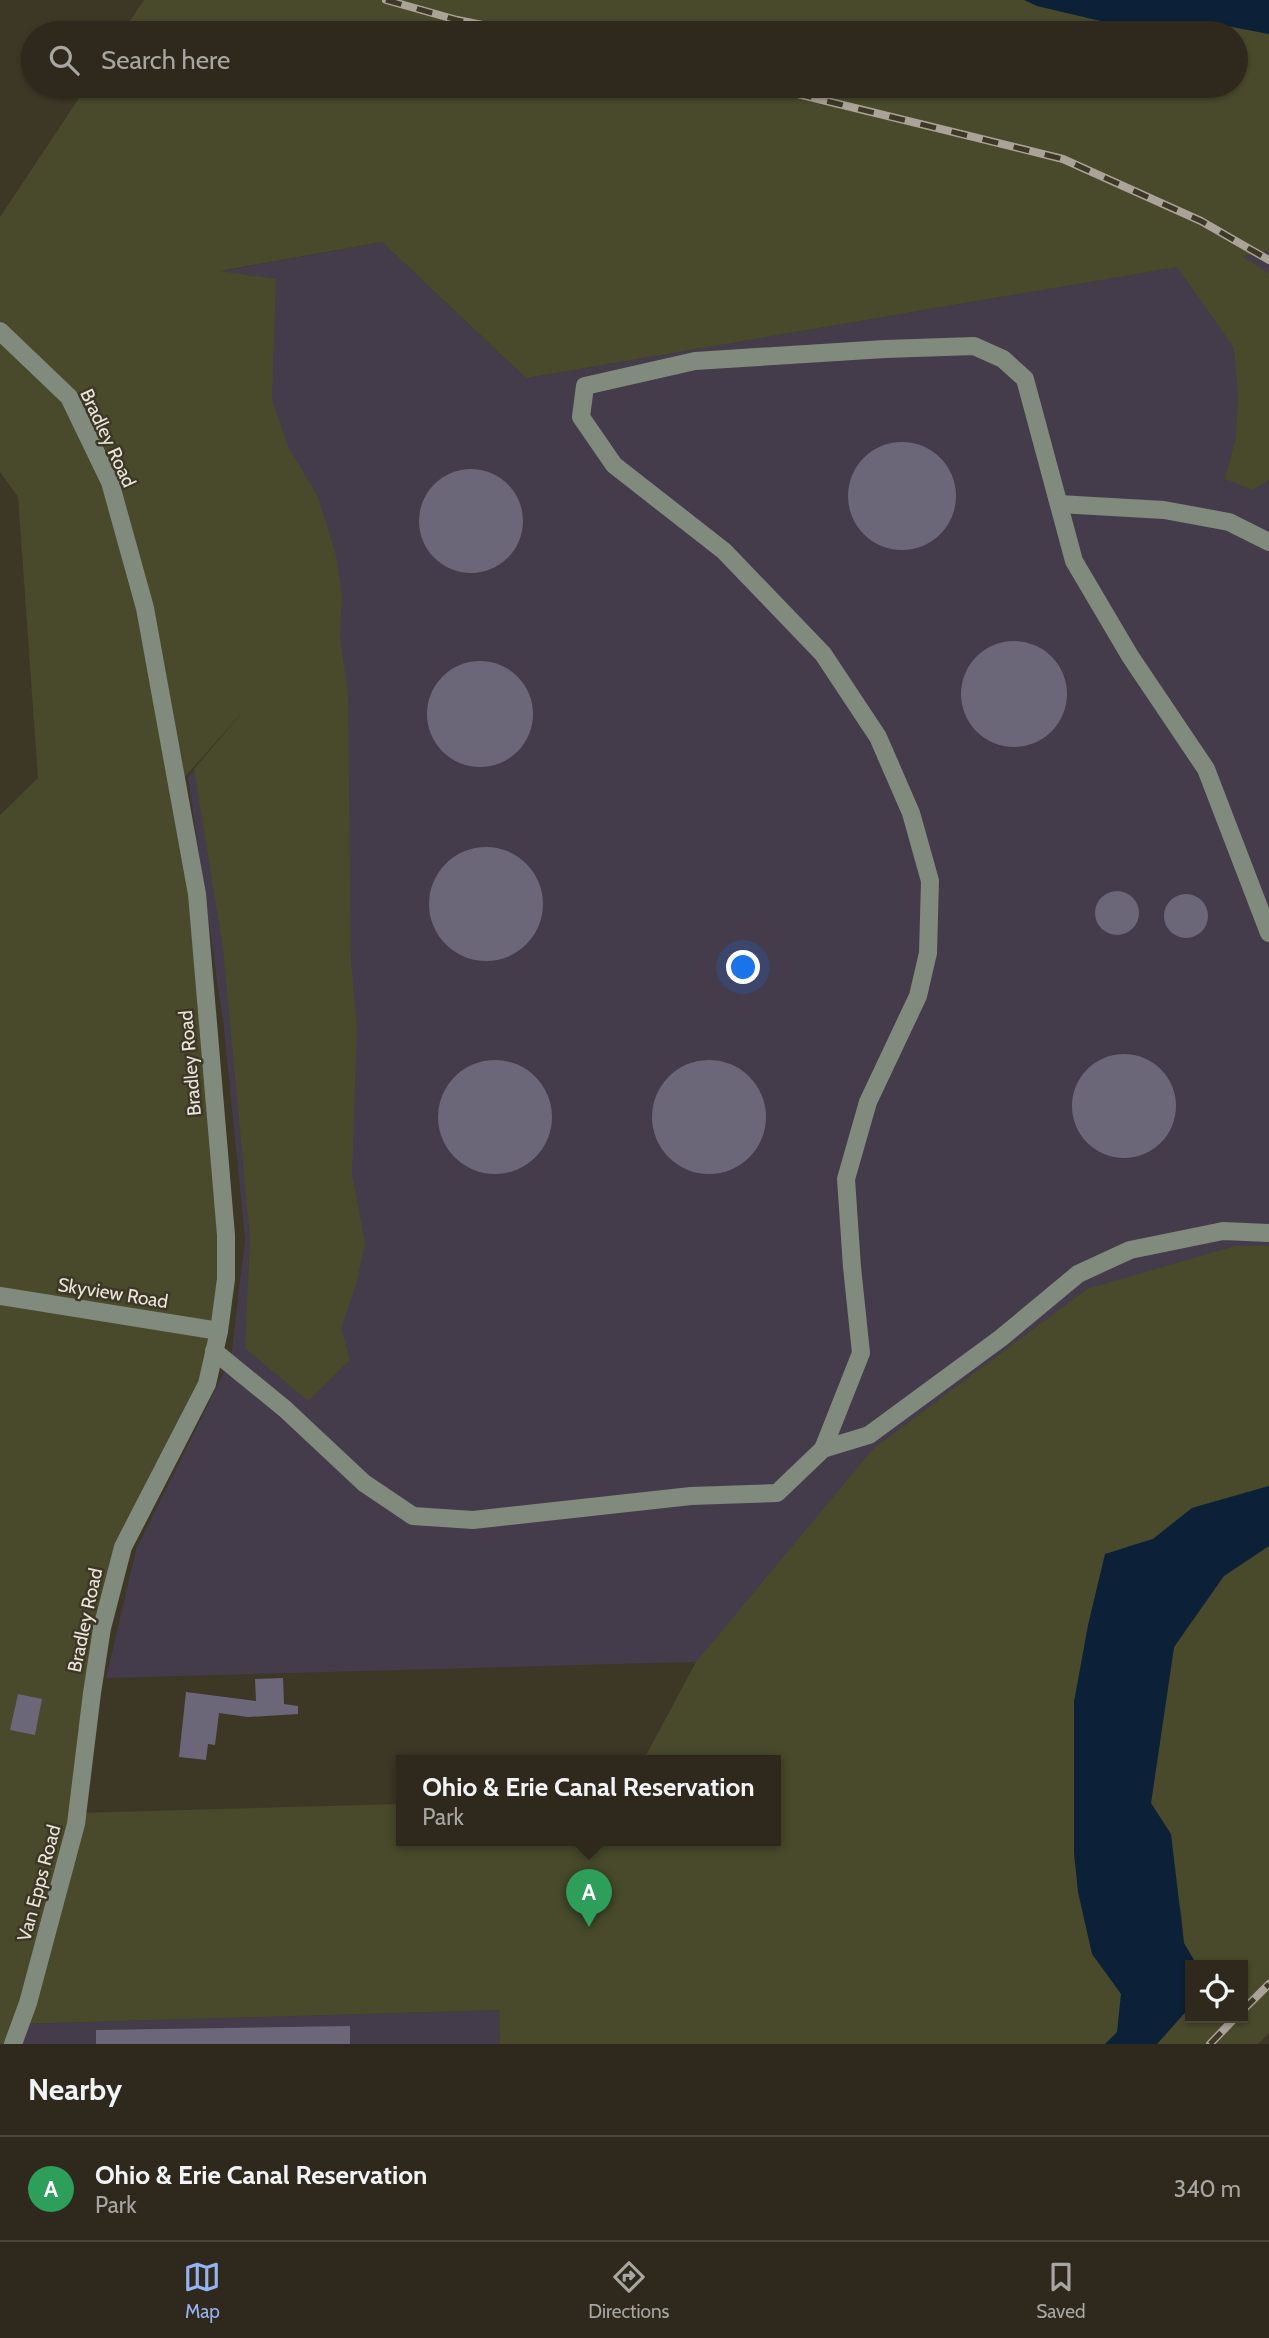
<!DOCTYPE html>
<style>
:root{--surface:#2e291c;--page:#363125;--text:#f1f3f6;--muted:#a7a6a3;--line:#49453b;--accent:#95b2f1}
body{margin:0;font-family:Cabin,sans-serif;background:var(--page);color:var(--text)}
.controls{position:absolute;right:21px;bottom:21px;display:grid;overflow:hidden;border-radius:0px;box-shadow:0 2px 5px #0004}
.controls button{width:63px;height:63px;display:grid;place-items:center;padding:0;border:0;border-bottom:2px solid var(--line);background:var(--surface);color:var(--text);font:35px sans-serif}
.you{position:absolute;left:744px;top:968px;width:24px;height:24px;margin:-18px;border:5px solid #fff;border-radius:50%;background:#1a73e8;box-shadow:0 0 0 10px #1a73e833}
.badge{display:grid;place-items:center;width:46px;height:46px;border-radius:50%;background:var(--accent);color:#fff;font-size:23px;font-weight:700}
.pin{position:absolute;translate:-50% -58px;filter:drop-shadow(0 2px 4px #0008)}
.pin::after{content:'';position:absolute;top:37px;width:24px;height:21px;background:inherit;clip-path:polygon(0 0,100% 0,50% 100%)}
.popup{position:absolute;left:396px;top:1755px;width:385px;height:91px;box-sizing:border-box;display:grid;place-content:center;border-radius:0px;background:var(--surface);filter:drop-shadow(0 2px 5px #0005);font-size:23px;white-space:nowrap;color:var(--muted)}
.popup b{font-size:26px;color:var(--text)}
.popup::after{content:'';position:absolute;left:50%;top:100%;margin-left:-14px;border:14px solid transparent;border-top-color:var(--surface)}
.list{margin:0;padding:0;list-style:none}
h2{display:flex;justify-content:space-between;align-items:center;height:91px;margin:0;padding:0 28px;font-size:30px}
h2 small{font-size:23px;font-weight:400;color:var(--muted)}
.list li{display:grid;grid-template-columns:46px 1fr auto;gap:21px;align-items:center;box-sizing:border-box;height:105px;padding:0 28px;border-top:2px solid var(--line)}
.list b{display:block;font-size:26px;white-space:nowrap}
.list p{margin:0;font-size:23px;white-space:nowrap;color:var(--muted)}
.list em{font-size:23px;font-style:normal;color:var(--muted)}
.icon{flex:none;width:38px;height:38px;fill:none;stroke:currentColor;stroke-width:2;stroke-linecap:round;stroke-linejoin:round}
.map{position:relative;flex:none;width:1269px;height:2044px;overflow:hidden}
.search{position:absolute;background:var(--surface);box-shadow:0 2px 5px #0004;left:21px;right:21px;top:21px;height:77px;display:flex;align-items:center;gap:18px;box-sizing:border-box;padding:0 24px;border-radius:38px;color:var(--muted);font-size:26px}
.sheet{height:196px;background:var(--surface)}
nav{display:flex;justify-content:space-around;align-items:center;box-sizing:border-box;height:98px;border-top:2px solid var(--line);background:var(--surface);font-size:19px;color:var(--muted)}
nav a{display:grid;justify-items:center;gap:4px}
nav .on{color:var(--accent)}
.map>svg:first-child{display:block}
.industrial{fill:#443b4b}
.green{fill:#484a2b}
.water{fill:#0c2137}
.building{fill:#6b6678}
.lines{fill:none;stroke-linecap:round;stroke-linejoin:round}
.minor{stroke:#808a7d;stroke-width:18}
.rail-casing{stroke:#a9a497;stroke-width:8}
.rail{stroke:#3d3726;stroke-width:5;stroke-dasharray:16;stroke-linecap:butt}
.labels{text-anchor:middle;dominant-baseline:central;stroke-width:5;stroke-linejoin:round;paint-order:stroke}
.street-label{font-size:19px;fill:#e9e5da;stroke:#3d3726}
</style>
<div class="map">
<svg width="1269" height="2044" viewBox="0 0 1269 2044">
<rect width="100%" height="100%" fill="#3d3726"/>
<g class="industrial">
<path d="M382 242 526 378 1269 251V1427L805 1659 106 1678 136 1550 231 1358 245 1239 224 1029 188 777 301 645 217 272Z"/>
<path d="M499 2010 500 2044H13L20 2024Z"/>
</g>
<g class="green">
<path d="M144 0H1039L1130 28 1201 21 1269 34V251L1242 256 1269 273V480L1253 490 1225 479 1236 437 1238 395 1234 348 1177 267 526 378 382 242 220 271 276 279 272 399 288 446 318 497 336 555 342 596 340 637 348 694 351 960 357 1030 352 1174 365 1243 356 1286 341 1328 350 1360 308 1401 245 1348 250 1238 223 948 194 769 245 709 177 786 226 1235 207 1384 123 1547 78 1813 402 1804V1841H776V1761H643L696 1662 873 1449 1087 1289 1235 1246H1269V1486L1192 1508 1153 1539 1126 1547 1098 1583 1074 1702 1076 1746 1155 2044H500L499 2010 20 2024 13 2044H0V815L38 778 18 497 0 472V217L87 86H1236V33H122Z"/>
<path d="M1266 1546H1269V2033L1258 2044H1157L1190 2007V2018H1243V1965H1190L1184 1944 1181 1911 1151 1803 1174 1647 1190 1624 1222 1560 1257 1553Z"/>
</g>
<g class="water">
<path d="M1024 0H1269V34L1201 21 1130 28 1037 6Z"/>
<path d="M1269 1486V1546L1224 1576 1174 1647 1151 1803 1171 1834 1184 1943 1197 1965H1190V2007L1157 2044H1105L1117 2032 1121 1994 1092 1954 1078 1892 1074 1853V1702L1088 1625 1105 1554 1153 1539 1192 1508Z"/>
</g>
<g class="building">
<circle cx="902" cy="496" r="54"/>
<circle cx="471" cy="521" r="52"/>
<circle cx="1014" cy="694" r="53"/>
<circle cx="480" cy="714" r="53"/>
<circle cx="486" cy="904" r="57"/>
<circle cx="1117" cy="913" r="22"/>
<circle cx="1186" cy="916" r="22"/>
<circle cx="1124" cy="1106" r="52"/>
<circle cx="709" cy="1117" r="57"/>
<circle cx="495" cy="1117" r="57"/>
<path d="M283 1678 284 1704 298 1706V1714L248 1717 219 1713 215 1745 208 1744 206 1760 179 1757 186 1692 256 1701 255 1679Z"/>
<path d="M18 1694 42 1699 35 1735 10 1730Z"/>
<path d="M350 2026V2044H96V2030Z"/>
</g>
<g class="lines">
<g class="minor">
<path d="M0 331 69 397 110 482 145 608 197 894 226 1235V1279L219 1331 207 1384 123 1547 102 1628 92 1693 76 1824 28 2003 13 2044"/>
<path d="M1059 504 1164 510 1229 522 1269 542"/>
<path d="M0 1296 219 1331"/>
<path d="M214 1351 285 1409 364 1483 413 1516 473 1520 691 1496 777 1493 823 1449 861 1353 852 1267 846 1179 868 1102 918 996 928 953 930 881 911 813 878 737 823 654 724 551 614 465 581 417 585 386 695 361 885 349 974 346 1003 359 1025 379 1074 561 1130 656 1206 769 1269 933"/>
<path d="M823 1449 869 1435 1001 1338 1078 1274 1130 1250 1223 1231 1269 1233"/>
</g>
<g class="rail-casing">
<g id="rail">
<path d="M386 0 457 20 523 33"/>
<path d="M765 86 1063 159 1201 221 1269 260"/>
<path d="M1243 2010 1269 1984"/>
<path d="M1210 2044 1235 2018"/>
</g>
</g>
<use href="#rail" class="rail"/>
</g>
<g class="labels">
<g class="street-label">
<text transform="translate(108 438) rotate(65)">Bradley Road</text>
<text transform="translate(190 1063) rotate(-95)">Bradley Road</text>
<text transform="translate(113 1293) rotate(9)">Skyview Road</text>
<text transform="translate(85 1620) rotate(-78)">Bradley Road</text>
<text transform="translate(39 1883) rotate(-75)">Van Epps Road</text>
</g>
</g>
</svg>
<div class="controls">
<button><svg class="icon" aria-label="locate" viewBox="0 0 24 24"><circle cx="12" cy="12" r="6"/><path d="M12 2v4M12 18v4M2 12h4M18 12h4"/></svg></button>
</div>
<div class="you"></div>
<div class="pin badge" style="left:589px;top:1927px;background:#2e9e5b">A</div>
<div class="popup"><b>Ohio &amp; Erie Canal Reservation</b>Park</div>
<div class="search"><svg class="icon" aria-label="search" viewBox="0 0 24 24"><circle cx="10" cy="10" r="6"/><path d="M15 15l6 6"/></svg>Search here</div>
</div>
<section class="sheet">
<h2>Nearby<small></small></h2>
<ul class="list">
<li><span class="badge" style="background:#2e9e5b">A</span><div><b>Ohio &amp; Erie Canal Reservation</b><p>Park</p></div><em>340 m</em></li>
</ul>
</section>
<nav>
<a class="on"><svg class="icon" aria-label="map" viewBox="0 0 24 24"><path d="M3 6l6-2 6 2 6-2v14l-6 2-6-2-6 2zM9 4v14M15 6v14"/></svg>Map</a>
<a><svg class="icon" aria-label="directions" viewBox="0 0 24 24"><path d="M12 3l9 9-9 9-9-9zM9 14v-3h6M13 9l2 2-2 2"/></svg>Directions</a>
<a><svg class="icon" aria-label="saved" viewBox="0 0 24 24"><path d="M7 4h10v16l-5-4-5 4z"/></svg>Saved</a>
</nav>
